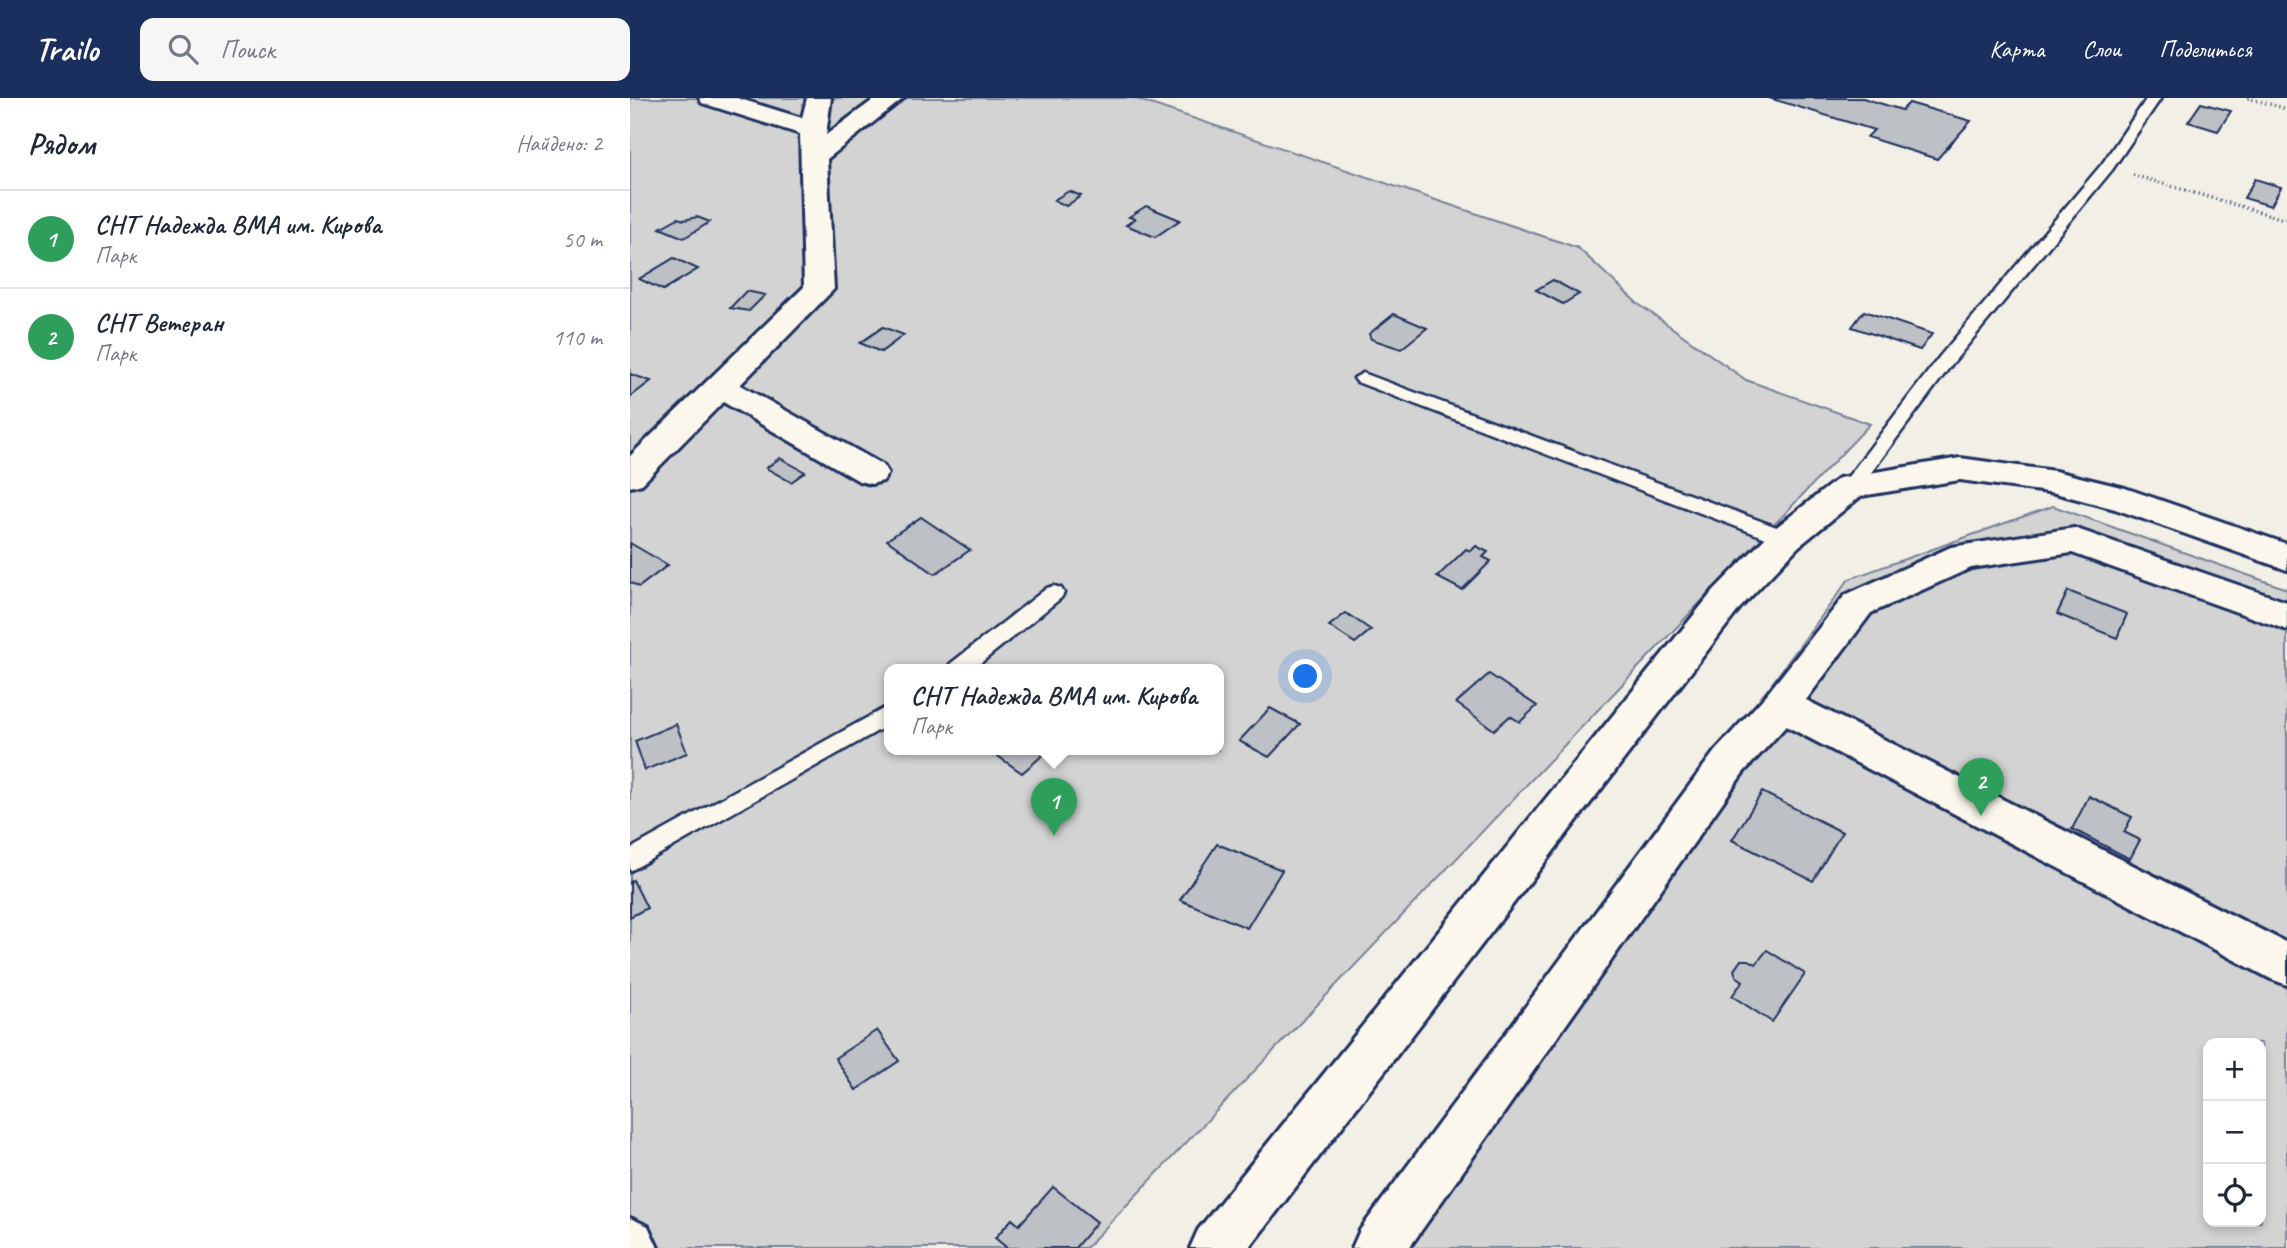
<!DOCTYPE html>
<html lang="ru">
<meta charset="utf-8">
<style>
:root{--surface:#fff;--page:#f6f6f7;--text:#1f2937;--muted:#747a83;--line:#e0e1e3;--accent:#1b2f5e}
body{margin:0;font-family:Caveat,sans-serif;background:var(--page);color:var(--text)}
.controls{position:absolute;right:21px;bottom:21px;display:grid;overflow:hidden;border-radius:14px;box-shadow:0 4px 10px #0003}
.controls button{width:63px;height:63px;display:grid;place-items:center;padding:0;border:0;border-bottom:2px solid var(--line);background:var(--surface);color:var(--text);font:35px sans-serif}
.you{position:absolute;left:676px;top:579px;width:24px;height:24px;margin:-18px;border:5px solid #fff;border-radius:50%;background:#1a73e8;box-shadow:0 0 0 10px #1a73e833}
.badge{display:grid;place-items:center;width:46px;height:46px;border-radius:50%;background:var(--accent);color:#fff;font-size:23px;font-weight:700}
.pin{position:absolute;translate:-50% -58px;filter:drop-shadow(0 2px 4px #0008)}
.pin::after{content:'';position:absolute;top:37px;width:24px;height:21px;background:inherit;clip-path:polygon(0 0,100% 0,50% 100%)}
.popup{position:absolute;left:254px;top:566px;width:340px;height:91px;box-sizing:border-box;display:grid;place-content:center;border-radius:14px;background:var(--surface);filter:drop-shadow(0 2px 5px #0005);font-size:23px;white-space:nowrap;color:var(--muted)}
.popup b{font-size:26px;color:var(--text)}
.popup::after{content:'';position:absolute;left:50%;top:100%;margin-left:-14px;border:14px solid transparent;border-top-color:var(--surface)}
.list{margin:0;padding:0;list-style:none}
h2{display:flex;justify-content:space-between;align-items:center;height:91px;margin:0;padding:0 28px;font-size:30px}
h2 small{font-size:23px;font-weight:400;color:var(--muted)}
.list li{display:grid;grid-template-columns:46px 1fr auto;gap:21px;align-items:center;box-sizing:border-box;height:98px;padding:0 28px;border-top:2px solid var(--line)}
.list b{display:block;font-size:26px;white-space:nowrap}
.list p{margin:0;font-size:23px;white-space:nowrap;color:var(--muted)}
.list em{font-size:23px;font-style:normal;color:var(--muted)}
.icon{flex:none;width:38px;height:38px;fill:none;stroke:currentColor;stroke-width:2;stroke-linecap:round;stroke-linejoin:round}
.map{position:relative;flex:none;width:1657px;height:1150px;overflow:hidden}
header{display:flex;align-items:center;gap:42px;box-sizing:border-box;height:98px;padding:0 35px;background:var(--accent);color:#fff}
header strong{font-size:33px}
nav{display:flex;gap:38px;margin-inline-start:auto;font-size:24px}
.search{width:490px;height:63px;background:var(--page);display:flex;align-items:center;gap:18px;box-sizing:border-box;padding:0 24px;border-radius:14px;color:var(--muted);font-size:26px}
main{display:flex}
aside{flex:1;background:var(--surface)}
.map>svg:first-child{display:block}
.green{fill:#d2d3d2;stroke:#768198;stroke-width:2;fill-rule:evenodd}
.building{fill:#bdc0c4;stroke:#1b2f5e;stroke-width:2}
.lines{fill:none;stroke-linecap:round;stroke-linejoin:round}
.service-casing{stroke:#1b2f5e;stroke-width:5}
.minor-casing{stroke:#1b2f5e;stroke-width:6}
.path{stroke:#1b2f5e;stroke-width:3.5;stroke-dasharray:1 3.5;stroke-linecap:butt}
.service{fill:#fbf7ec;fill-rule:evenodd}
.minor{fill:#fbf7ec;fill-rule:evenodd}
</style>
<header>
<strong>Trailo</strong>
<div class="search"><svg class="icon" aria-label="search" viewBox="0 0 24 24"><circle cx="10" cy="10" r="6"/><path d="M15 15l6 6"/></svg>Поиск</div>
<nav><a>Карта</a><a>Слои</a><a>Поделиться</a></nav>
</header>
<main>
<aside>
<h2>Рядом<small>Найдено: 2</small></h2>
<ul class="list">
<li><span class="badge" style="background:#2e9e5b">1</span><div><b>СНТ Надежда ВМА им. Кирова</b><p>Парк</p></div><em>50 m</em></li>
<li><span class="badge" style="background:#2e9e5b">2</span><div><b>СНТ Ветеран</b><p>Парк</p></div><em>110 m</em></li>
</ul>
</aside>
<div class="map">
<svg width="1657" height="1150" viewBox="0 0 1657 1150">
<rect width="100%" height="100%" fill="#f2efe6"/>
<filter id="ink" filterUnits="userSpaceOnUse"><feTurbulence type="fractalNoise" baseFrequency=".0143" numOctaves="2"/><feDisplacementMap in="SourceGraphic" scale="14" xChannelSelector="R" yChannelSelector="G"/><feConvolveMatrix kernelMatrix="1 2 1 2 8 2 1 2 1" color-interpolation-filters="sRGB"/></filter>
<g filter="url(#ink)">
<g class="green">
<path d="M0 0H503L948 150 1007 205 1116 282 1240 326 456 1150H0ZM260 572H588V652H260Z"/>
<path d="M1423 408 1657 491V1150H725L1219 481ZM1578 945H1631V1124H1578Z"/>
</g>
<g class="building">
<path d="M1139 0H1233L1272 12 1279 5 1341 23 1307 61 1237 39 1244 32Z"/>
<path d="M1571 5 1601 13 1588 33 1558 24Z"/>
<path d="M1625 81 1651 89 1641 108 1614 100Z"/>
<path d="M439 93 451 98 436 108 424 102Z"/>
<path d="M516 108 550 122 525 139 496 127 505 121 499 119Z"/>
<path d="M67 119 80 124 54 140 30 130 48 120 54 122Z"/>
<path d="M44 160 68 171 33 192 9 181Z"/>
<path d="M923 182 949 196 933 206 906 192Z"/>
<path d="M116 193 135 197 119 213 100 210Z"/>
<path d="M1234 213 1302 236 1290 252 1222 229Z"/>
<path d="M764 216 797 230 771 251 741 241 739 236Z"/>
<path d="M253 229 274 237 251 254 230 245Z"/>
<path d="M0 276 21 283 0 299Z"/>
<path d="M150 360 175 374 161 384 136 370Z"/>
<path d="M291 419 340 452 305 476 257 442Z"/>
<path d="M0 445 38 467 9 489 0 484Z"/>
<path d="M846 448 858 454 853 459 861 463 832 492 807 479 836 451 841 453Z"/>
<path d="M1438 493 1497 516 1487 540 1427 516Z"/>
<path d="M716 515 741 532 725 545 699 528Z"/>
<path d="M859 576 907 608 890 624 880 618 864 632 826 605Z"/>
<path d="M640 610 670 626 639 659 609 643Z"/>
<path d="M46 626 57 655 15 672 5 643Z"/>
<path d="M359 652H419L392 675Z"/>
<path d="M1132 694 1212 734 1183 783 1102 742Z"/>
<path d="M1459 698 1502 719 1494 734 1510 742 1500 761 1442 731Z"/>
<path d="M587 746 652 772 617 830 550 802Z"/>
<path d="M3 782 17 810 0 819V784Z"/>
<path d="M1137 852 1175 876 1142 924 1102 898 1113 883 1106 878 1104 872 1111 862H1119L1126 866Z"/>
<path d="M247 932 269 963 226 992 205 960Z"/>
<path d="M423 1089 467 1124 445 1150H377L365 1140 382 1121 389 1127Z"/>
</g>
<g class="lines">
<g class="service-casing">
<g id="service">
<path d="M1517 0H1531L1482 72 1322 266 1228 392H1214L1212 388 1214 384 1310 258 1472 66Z"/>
<path d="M733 275 1163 435 1166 440 1163 445H1149L727 284 724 280Z"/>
<path d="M424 488 431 490 434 495 431 500 342 572H317L320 566 417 490Z"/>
<path d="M260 607V626L0 773V751Z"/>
</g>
</g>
<g class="minor-casing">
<g id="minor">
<path d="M69 0H107L172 20 177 0H201L196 37 246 0H274L197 61 204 191 110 287 253 367 258 375 253 383 241 386 229 383 93 304 12 386 0 389V358L174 189 170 36 72 5Z"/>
<path d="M1330 360 1425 373 1495 390 1657 446V472L1485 411 1425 395 1330 382 1231 398 1168 449 1110 510 619 1150H560L568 1132 1084 492 1144 431 1209 380Z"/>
<path d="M1444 430 1657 504V532L1442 455 1341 470 1241 515 1176 602 1657 845V887L1641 881 1156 628 1113 675 779 1150H722L730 1132 1085 653 1137 596 1215 497 1321 449Z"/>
<path d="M0 1120 18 1128 28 1150H0Z"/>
</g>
</g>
<g class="path">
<path d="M1618 0 1657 11"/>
<path d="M1503 77 1657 122"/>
</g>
<use href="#service" class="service"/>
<use href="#minor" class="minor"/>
</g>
</g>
</svg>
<div class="controls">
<button>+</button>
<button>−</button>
<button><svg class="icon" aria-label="locate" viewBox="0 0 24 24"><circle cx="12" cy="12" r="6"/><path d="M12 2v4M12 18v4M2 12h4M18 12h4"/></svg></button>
</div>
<div class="you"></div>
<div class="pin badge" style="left:424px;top:738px;background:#2e9e5b">1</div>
<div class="popup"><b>СНТ Надежда ВМА им. Кирова</b>Парк</div>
<div class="pin badge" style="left:1351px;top:718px;background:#2e9e5b">2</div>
</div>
</main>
